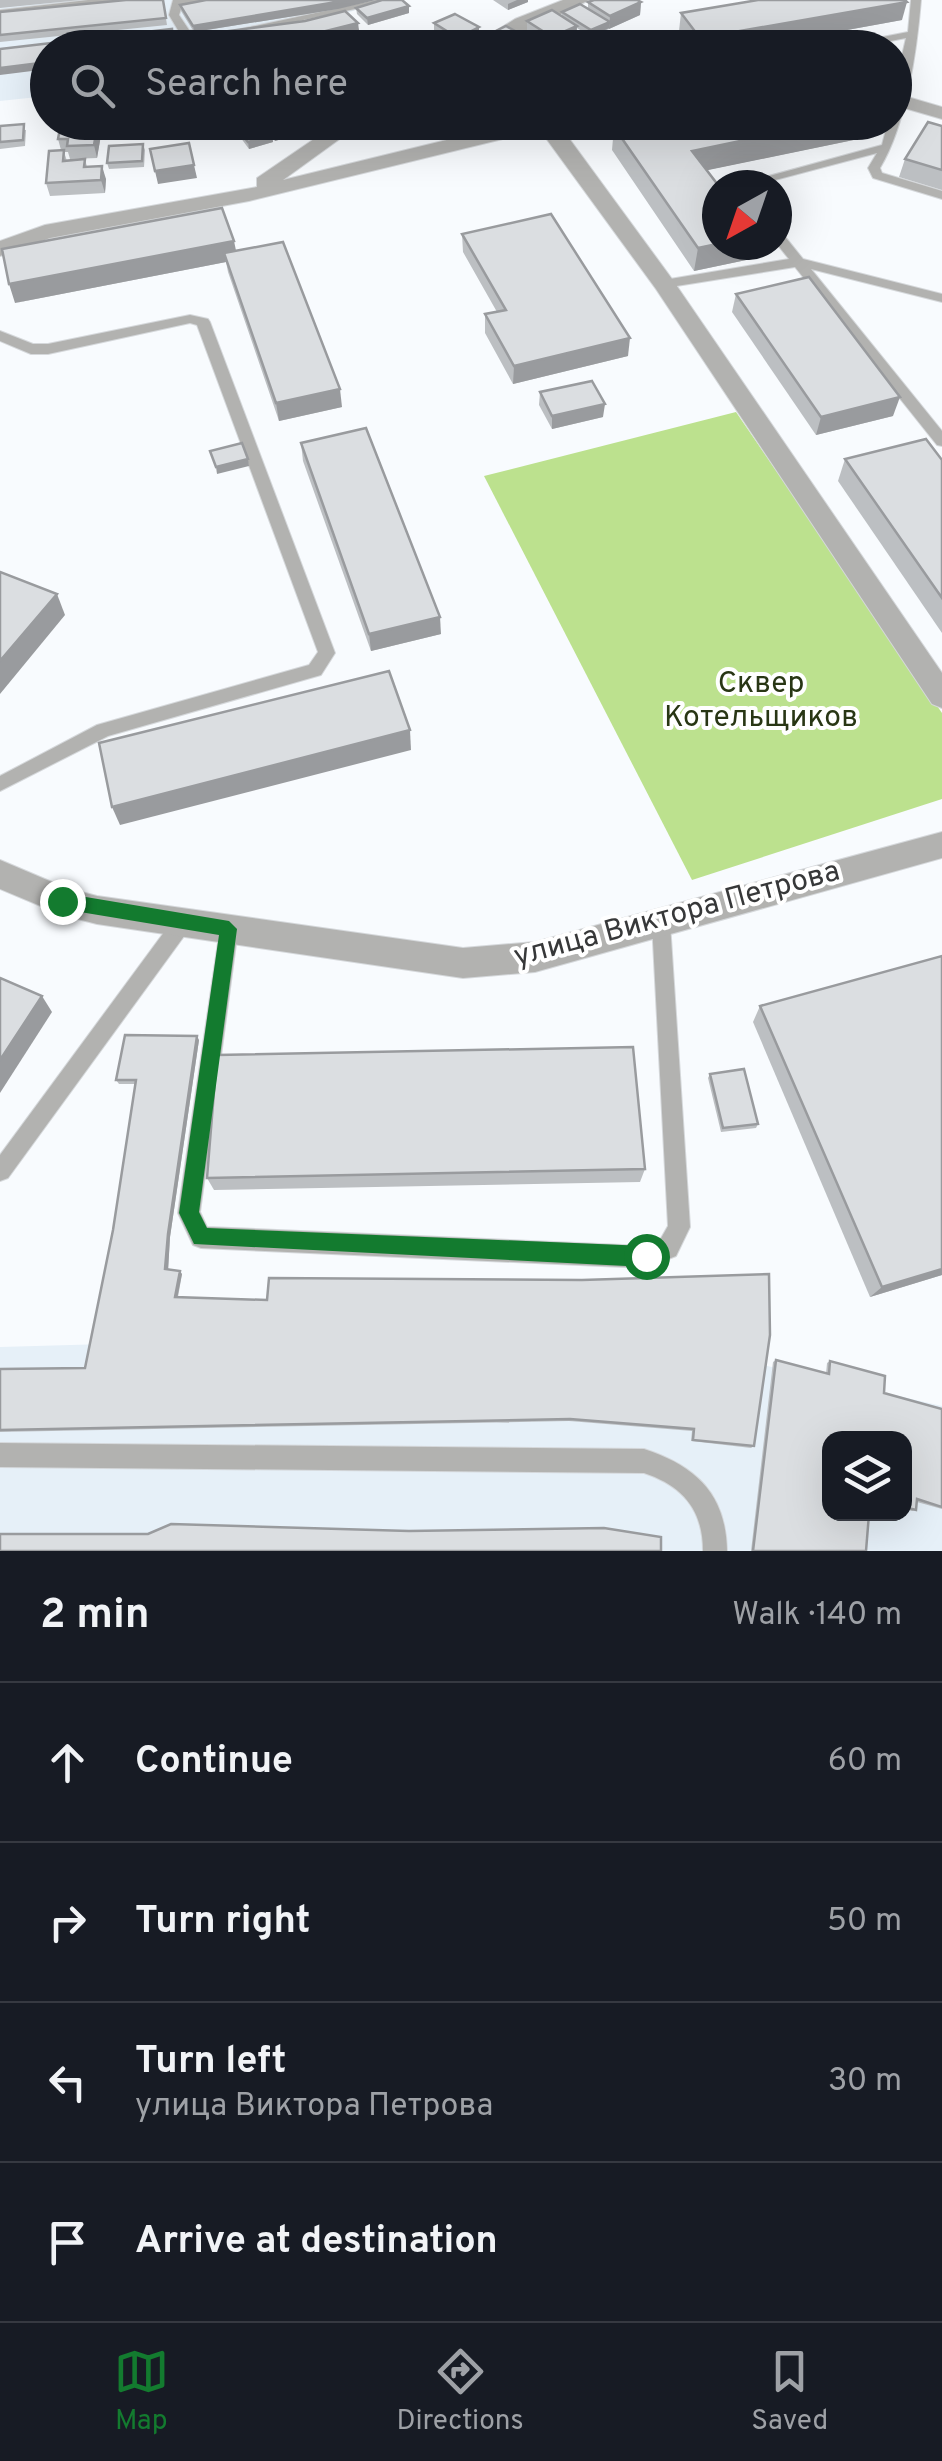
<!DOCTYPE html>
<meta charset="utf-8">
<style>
:root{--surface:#171b24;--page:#242831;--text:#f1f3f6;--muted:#9ea1a6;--line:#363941;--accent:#137b2f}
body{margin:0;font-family:Overpass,sans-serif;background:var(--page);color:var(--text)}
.controls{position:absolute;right:30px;bottom:30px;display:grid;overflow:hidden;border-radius:20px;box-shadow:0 10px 40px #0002}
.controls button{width:90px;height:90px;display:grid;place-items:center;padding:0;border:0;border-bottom:2px solid var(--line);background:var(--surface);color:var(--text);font:50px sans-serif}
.compass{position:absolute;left:702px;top:170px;width:90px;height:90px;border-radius:50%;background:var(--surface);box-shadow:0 10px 40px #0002;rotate:220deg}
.stop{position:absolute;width:30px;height:30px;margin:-22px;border:8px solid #137b2f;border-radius:50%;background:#fff}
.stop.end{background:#137b2f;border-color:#fff;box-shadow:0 2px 10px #0008}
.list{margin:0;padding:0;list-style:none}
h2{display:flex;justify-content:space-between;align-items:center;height:130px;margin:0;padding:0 40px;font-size:42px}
h2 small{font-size:32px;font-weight:400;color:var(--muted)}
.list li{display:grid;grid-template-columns:65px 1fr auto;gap:30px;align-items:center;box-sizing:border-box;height:160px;padding:0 40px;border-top:2px solid var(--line)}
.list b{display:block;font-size:38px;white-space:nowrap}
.list p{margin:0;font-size:32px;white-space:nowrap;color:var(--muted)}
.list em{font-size:32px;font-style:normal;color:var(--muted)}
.icon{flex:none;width:55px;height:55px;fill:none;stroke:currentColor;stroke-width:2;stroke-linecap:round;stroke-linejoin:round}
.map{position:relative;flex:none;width:942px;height:1551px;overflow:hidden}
.search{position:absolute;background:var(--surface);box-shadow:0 10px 40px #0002;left:30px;right:30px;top:30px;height:110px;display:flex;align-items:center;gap:25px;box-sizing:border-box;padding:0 35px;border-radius:55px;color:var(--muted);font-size:38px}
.sheet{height:770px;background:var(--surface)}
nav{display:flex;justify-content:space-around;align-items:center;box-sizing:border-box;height:140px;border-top:2px solid var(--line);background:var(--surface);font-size:28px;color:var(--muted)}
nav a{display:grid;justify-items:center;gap:5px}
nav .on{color:var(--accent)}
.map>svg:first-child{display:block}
.built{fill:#e6f0f8;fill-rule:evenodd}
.green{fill:#bce18e}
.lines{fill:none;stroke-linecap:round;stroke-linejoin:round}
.lane-casing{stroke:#d5d8db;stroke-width:2}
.street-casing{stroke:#d5d8db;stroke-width:2}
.lane{fill:#b2b2b0;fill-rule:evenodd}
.street{fill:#b2b2b0;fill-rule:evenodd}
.wall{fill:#bcbfc2}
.shaded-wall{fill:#999b9e}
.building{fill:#dbdee1;stroke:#999b9e;stroke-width:2.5}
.route{fill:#137b2f}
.labels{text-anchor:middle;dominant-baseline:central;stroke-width:8;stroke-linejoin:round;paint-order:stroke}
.park-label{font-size:30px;fill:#283614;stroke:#fff}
.street-label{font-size:30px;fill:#373839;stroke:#fff}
</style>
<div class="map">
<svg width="942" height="1551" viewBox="0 0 942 1551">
<rect width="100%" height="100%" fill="#f8fbfe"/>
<g class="built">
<path d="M0 0H383L254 47 48 48 47 96 0 101Z"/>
<path d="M610 1330 942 1406V1551H0V1347ZM830 1438H904V1514H830Z"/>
</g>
<path class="green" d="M736 412 942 713V799L692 880 484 476Z"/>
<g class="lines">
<g class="lane-casing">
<g id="lane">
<path d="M88 0H123L118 3 0 16V10Z"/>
<path d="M173 0H221L216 3 182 6 179 15 189 30 217 31 223 34 221 36 181 35 169 15Z"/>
<path d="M376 0H397L247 32 241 29Z"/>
<path d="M911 0H921C917 51 906 125 880 168L882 173 942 191V199L873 178 868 168 877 153 756 185H736L882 145 888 122H894V91L906 38 854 48H827L908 32Z"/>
<path d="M777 232 782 233 803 259 942 294V302L811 269 942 431V446L937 445 795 267 664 288 657 284 664 280 789 259 777 244Z"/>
<path d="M190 315 208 319 210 322 335 653 321 675 108 736 0 791V776L97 725 309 665 318 652 197 325 190 323 48 354H31L0 341V331L33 344H48Z"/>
<path d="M183 914 190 916 192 922 190 928 8 1178 0 1181V1155L176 916Z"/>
<path d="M661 915 668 917 670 923 690 1227 676 1256 646 1268 201 1248 193 1245 178 1213 220 929 222 923 229 921 236 923 238 929 200 1212 207 1227 646 1246 660 1240 668 1226 652 923 654 917Z"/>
<path d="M0 1443 644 1449C696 1466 726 1494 727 1551H703C703 1510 683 1486 644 1473L0 1467Z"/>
</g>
</g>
<g class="street-casing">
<g id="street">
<path d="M563 0H589L493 48H469L515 19Z"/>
<path d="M894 93 942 107V119L894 105Z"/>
<path d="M339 122H363L283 180 520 122H557L672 279 942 673V708L932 704 656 289 540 130 249 201 50 238 0 256V241L45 225 257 187V178Z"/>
<path d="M942 832V858L535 972 463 978 97 924 62 915 0 889V860L66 888 97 896 463 948 535 942Z"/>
</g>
</g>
<use href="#lane" class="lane"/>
<use href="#street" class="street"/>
</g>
<g class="wall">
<path d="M0 0H81L0 8Z"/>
<path d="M163 0 167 25 0 42V12Z"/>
<path d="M493 0H528V2L508 10Z"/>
<path d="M588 2H641L640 15 591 37 577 28 576 39 557 48H548L527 34V21L562 17V12L588 9Z"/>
<path d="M180 5 338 9 194 32 181 11Z"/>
<path d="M356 8 409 13 368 25 357 14Z"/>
<path d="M681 13 902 20 748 48H691L679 31Z"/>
<path d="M434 23 479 34 458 44 434 30Z"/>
<path d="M140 122 138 133H122L120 126Z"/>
<path d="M229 122H314L315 129 275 141 272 138 273 142 249 149Z"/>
<path d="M0 126 26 130 25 146 0 149Z"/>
<path d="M942 126V190L899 177 905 159Z"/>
<path d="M614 127 868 137 707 170 717 245H754L751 259 694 271 612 150Z"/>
<path d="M101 135 97 158 70 159 68 152H64L67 161 85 159 87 167 106 179 105 193 50 196 46 183 61 150 58 139Z"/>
<path d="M143 144 145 150 144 167 109 169 107 163Z"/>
<path d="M462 234 628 356 513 384 485 333V314L497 312 463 252Z"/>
<path d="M236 251 342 407 279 421 228 272 226 262 15 303Z"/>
<path d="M736 294 893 416 816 435 732 312Z"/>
<path d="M540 392 603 417 552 429 539 405Z"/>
<path d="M301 443 441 634 371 651 303 461Z"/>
<path d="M845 459 942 460V633L838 481Z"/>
<path d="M760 1006 942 1275 870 1297 753 1022Z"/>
<path d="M199 1040 170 1237 168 1269 182 1274 178 1297 267 1300 754 1446 751 1448 691 1441 692 1431 569 1421 0 1432V1369L85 1368 113 1230 135 1084H119L116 1080Z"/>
<path d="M710 1074 758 1124 756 1128 721 1132 708 1078Z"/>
<path d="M645 1169 640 1182 214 1190 207 1178Z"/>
<path d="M776 1360 826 1374 827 1363 830 1361 884 1393 942 1409V1509L917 1502 916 1510 912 1511 904 1509V1438H830L866 1551H751L773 1362Z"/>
</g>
<g class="shaded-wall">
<path d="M348 0H376L338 9 194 32 193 26Z"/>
<path d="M517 0H528V2L508 10V4Z"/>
<path d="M641 2 640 15 609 29 610 16Z"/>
<path d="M907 2 902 20 748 48H699L700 38Z"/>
<path d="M409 6V13L368 25 367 18Z"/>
<path d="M610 22 609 28 591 37V30Z"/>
<path d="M358 23 359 30 315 41 265 48H215Z"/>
<path d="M577 26 576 39 557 48H552V37Z"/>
<path d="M479 27V34L458 44V38Z"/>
<path d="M524 36V48H501Z"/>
<path d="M48 62V69L0 75V68Z"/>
<path d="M98 122 101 135 97 158 94 145Z"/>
<path d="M292 122H314L315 129 275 141 274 128Z"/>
<path d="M832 122H872L868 137 689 174 692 151Z"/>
<path d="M204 125 205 132 182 135 180 128Z"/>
<path d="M272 135 273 142 249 149 248 142Z"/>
<path d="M194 165 197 178 158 184 155 171Z"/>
<path d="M102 166 106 179 105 193 101 180Z"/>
<path d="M234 241 238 260 224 253 226 262 15 303 9 284Z"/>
<path d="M717 244 754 245 751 259 694 271 698 248Z"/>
<path d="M630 338 628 356 513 384 514 366Z"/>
<path d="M340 389 342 407 279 421 276 403Z"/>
<path d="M900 397 893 416 816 435 821 417Z"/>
<path d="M605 404 603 417 552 429V416Z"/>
<path d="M248 459 249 466 217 474 216 467Z"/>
<path d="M57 594 65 615 0 694V661Z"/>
<path d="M440 617 441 634 371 651 369 634Z"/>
<path d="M410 730 411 750 120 825 112 807Z"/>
<path d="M42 996 52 1012 0 1093V1060Z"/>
<path d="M197 1036 199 1040 170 1237 168 1272 165 1269 168 1234Z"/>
<path d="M942 1269V1275L870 1297 882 1287Z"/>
<path d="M180 1271 182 1274 177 1299 175 1297Z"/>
</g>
<g class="building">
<path d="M126 0H163L166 18 0 35V12Z"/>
<path d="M206 0H348L193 26 180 5Z"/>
<path d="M382 0H402L409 6 367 18 356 8Z"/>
<path d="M594 0H637L641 2 610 16 588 2Z"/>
<path d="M758 0H905L907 2 700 38 681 13Z"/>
<path d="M580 4 610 22 591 30 562 12Z"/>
<path d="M552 10 577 26 552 37 527 21Z"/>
<path d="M345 11 358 23 314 34 215 48H193L190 36 305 21Z"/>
<path d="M455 14 479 27 458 38 434 23Z"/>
<path d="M506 26 524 36 501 48 464 47Z"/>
<path d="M172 29 173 48H48V62L0 68V49Z"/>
<path d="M262 45 263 48H241Z"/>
<path d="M98 122 94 145 67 146 68 139H58L61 123Z"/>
<path d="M121 122H137V126H120Z"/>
<path d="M179 122H204V125L180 128Z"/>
<path d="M232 122H262L272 135 248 142Z"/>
<path d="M269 122H292L274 128Z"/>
<path d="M638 122H832L692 151 718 185 717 244 698 248 614 127Z"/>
<path d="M928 122 942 126V170L905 159Z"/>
<path d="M24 124 23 140 0 142V126Z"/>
<path d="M189 143 194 165 155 171 150 149Z"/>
<path d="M143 144 142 161 107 163 109 146Z"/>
<path d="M64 150 63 161 85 159 84 167 102 166 101 180 46 183 49 151Z"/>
<path d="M222 208 234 241 9 284 2 249Z"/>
<path d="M551 214 630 338 514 366 485 314 506 310 462 234Z"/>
<path d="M283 242 340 389 276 403 224 253Z"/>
<path d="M809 277 900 397 821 417 736 294Z"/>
<path d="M592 381 605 404 552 416 540 392Z"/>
<path d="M366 428 440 617 369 634 301 443Z"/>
<path d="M926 439 942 460V598L845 459Z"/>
<path d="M242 443 248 459 216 467 210 451Z"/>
<path d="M0 572 57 594 0 661Z"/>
<path d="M389 671 410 730 112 807 99 743Z"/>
<path d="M942 956V1269L882 1287 760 1006Z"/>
<path d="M0 978 42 996 0 1060Z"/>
<path d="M125 1035 197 1036 168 1234 165 1269 180 1271 175 1297 267 1300 269 1278 582 1280 769 1274 770 1335 754 1446 693 1440 694 1429 570 1419 0 1430V1369L85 1368 113 1230 136 1080H116Z"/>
<path d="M633 1047 645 1169 207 1178 217 1055Z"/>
<path d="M744 1069 758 1124 723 1128 710 1074Z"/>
<path d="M776 1360 829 1374 830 1361 885 1376 884 1393 942 1409V1507L917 1499 916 1510 904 1507V1438H830V1514H869L866 1551H753Z"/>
<path d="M171 1524 409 1531 604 1528 661 1537V1551H0V1534H148Z"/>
</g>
<path class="route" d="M62 893 229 921 237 929 199 1212 207 1228 646 1246 656 1256 653 1264 646 1267 194 1244 179 1213 219 935 62 909 54 901Z"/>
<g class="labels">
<g class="park-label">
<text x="761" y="684">Сквер<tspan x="761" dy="34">Котельщиков</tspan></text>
</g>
<g class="street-label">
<text transform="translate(677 915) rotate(-15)">улица Виктора Петрова</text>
</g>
</g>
</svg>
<div class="controls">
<button><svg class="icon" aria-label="layers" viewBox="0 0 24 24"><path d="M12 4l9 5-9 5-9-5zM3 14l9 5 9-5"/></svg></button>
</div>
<svg class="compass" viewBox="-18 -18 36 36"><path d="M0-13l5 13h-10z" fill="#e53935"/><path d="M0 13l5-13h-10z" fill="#9ea1a6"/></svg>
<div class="stop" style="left:646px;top:1256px"></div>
<div class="stop end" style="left:62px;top:901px"></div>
<div class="search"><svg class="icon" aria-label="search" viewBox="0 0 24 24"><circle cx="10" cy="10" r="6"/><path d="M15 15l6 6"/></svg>Search here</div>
</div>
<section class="sheet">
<h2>2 min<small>Walk · 140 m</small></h2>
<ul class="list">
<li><svg class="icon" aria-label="ahead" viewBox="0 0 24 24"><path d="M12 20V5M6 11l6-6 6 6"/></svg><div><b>Continue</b></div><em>60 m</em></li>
<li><svg class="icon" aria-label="right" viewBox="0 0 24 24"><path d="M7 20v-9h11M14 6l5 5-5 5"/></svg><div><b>Turn right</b></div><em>50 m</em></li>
<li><svg class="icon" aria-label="left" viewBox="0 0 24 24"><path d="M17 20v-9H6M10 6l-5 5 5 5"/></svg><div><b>Turn left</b><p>улица Виктора Петрова</p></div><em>30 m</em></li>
<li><svg class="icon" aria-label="arrive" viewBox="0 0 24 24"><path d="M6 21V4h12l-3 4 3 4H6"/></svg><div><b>Arrive at destination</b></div></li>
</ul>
</section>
<nav>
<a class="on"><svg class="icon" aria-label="map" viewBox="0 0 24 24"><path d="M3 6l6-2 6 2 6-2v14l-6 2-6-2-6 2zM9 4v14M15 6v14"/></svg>Map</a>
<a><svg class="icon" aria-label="directions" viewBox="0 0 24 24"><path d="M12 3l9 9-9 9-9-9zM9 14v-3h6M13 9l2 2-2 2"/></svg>Directions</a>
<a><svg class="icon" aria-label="saved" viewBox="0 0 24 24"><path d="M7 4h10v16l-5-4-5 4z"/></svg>Saved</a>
</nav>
